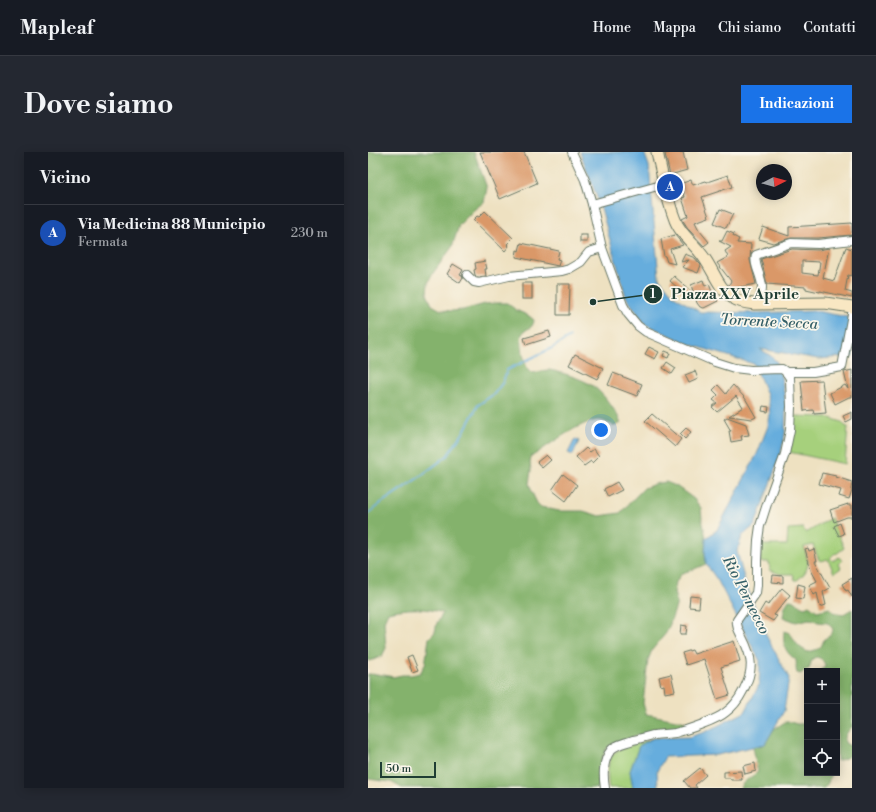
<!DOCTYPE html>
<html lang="it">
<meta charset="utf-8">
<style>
:root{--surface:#171b24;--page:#242831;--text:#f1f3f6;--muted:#9ea1a6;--line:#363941;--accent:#1a73e8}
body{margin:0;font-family:"Libre Bodoni",serif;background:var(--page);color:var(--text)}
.controls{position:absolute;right:12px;bottom:12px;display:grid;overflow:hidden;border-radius:0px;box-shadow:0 2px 10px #0003}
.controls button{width:36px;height:36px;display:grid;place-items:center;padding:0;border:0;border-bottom:1px solid var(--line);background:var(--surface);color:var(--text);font:20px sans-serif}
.compass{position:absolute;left:388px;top:12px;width:36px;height:36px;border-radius:50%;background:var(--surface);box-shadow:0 2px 10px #0003;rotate:84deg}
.scale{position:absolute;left:12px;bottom:10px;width:56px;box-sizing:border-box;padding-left:4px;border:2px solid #1f3d34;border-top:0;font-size:11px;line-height:14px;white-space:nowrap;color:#1f3d34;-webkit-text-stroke:3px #fbf7ec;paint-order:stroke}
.you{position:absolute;left:233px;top:278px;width:14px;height:14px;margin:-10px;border:3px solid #fff;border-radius:50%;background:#1a73e8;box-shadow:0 0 0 6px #1a73e833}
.badge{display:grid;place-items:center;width:26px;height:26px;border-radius:50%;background:var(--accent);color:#fff;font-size:13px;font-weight:700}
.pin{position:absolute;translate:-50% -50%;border:2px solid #fff;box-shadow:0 1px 4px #0006}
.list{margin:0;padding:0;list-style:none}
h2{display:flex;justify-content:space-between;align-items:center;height:52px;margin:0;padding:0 16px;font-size:17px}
h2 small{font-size:13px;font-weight:400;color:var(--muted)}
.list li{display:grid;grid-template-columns:26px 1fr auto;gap:12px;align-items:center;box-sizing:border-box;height:56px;padding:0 16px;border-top:1px solid var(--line)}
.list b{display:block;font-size:15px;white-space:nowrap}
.list p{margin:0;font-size:13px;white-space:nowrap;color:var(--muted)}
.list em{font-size:13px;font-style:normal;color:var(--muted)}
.icon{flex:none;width:22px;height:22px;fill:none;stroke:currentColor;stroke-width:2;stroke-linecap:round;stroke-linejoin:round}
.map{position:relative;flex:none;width:484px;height:636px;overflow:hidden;border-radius:0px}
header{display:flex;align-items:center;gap:24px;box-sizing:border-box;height:56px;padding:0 20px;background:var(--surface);border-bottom:1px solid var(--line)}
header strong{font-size:19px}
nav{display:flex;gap:22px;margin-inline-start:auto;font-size:14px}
.intro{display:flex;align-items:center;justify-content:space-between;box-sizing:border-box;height:96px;padding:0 24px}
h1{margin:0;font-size:28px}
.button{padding:10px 18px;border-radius:0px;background:var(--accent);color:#fff;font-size:14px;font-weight:700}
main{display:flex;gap:24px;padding:0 24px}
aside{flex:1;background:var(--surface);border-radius:0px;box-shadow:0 2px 10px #0003}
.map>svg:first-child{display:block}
.green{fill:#a6d07c;stroke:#628658}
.forest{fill:#84b26c;stroke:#527850}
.water{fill:#66addd;stroke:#427588}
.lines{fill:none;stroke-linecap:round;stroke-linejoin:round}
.stream{stroke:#66addd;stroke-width:2}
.building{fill:#da9868;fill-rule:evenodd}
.street-casing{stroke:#677665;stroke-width:10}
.secondary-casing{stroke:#677665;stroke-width:13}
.street{stroke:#fff;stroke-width:8}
.secondary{stroke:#f9e7c3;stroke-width:11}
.labels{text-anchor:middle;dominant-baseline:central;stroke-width:3.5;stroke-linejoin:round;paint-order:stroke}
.water-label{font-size:15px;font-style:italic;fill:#345f67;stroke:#fbf7ec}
.leader{fill:none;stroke:#1f3d34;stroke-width:1.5}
.callout-dot{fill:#1f3d34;stroke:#fbf7ec;stroke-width:1.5}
.mark-label{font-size:12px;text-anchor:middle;font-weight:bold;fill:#fff}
.callout-label{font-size:15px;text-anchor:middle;font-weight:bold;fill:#1f3d34;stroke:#fbf7ec;stroke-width:3.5;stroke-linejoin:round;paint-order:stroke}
</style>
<header>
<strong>Mapleaf</strong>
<nav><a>Home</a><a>Mappa</a><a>Chi siamo</a><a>Contatti</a></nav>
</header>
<div class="intro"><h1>Dove siamo</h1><a class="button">Indicazioni</a></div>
<main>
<aside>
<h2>Vicino<small></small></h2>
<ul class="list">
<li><span class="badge" style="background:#1a4fb4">A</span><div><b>Via Medicina 88 Municipio</b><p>Fermata</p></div><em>230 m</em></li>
</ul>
</aside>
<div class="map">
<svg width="484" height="636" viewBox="0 0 484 636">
<rect width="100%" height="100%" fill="#fbf7ec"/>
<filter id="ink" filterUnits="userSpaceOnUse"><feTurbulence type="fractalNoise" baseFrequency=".025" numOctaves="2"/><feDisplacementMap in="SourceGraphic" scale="8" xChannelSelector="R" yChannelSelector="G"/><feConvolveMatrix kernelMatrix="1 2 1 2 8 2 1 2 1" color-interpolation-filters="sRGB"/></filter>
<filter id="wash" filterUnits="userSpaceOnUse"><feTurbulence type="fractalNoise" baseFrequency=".012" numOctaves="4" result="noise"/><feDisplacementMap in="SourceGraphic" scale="16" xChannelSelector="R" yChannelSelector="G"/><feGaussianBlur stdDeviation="0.9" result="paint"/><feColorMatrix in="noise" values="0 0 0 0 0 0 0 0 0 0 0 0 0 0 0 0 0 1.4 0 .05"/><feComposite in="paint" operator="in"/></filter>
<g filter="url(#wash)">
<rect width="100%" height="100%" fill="#eee1c1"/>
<g class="green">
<path d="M427 264 459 265 474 270 477 274 480 275 477 312 421 300Z"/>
<path d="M463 366 476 396 468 402 467 401 462 406 465 409 471 405 474 409 471 412 473 416 466 421 460 407 453 409 451 408 445 393 436 395 440 411C439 419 436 423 429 428H427L425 422H412L402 418 401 410H392L393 393H419L420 377 435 376 438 381Z"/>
<path d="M285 586 271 594 262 619 265 636H241C239 624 238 605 250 598Z"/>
</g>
<g class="forest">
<path d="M0 0H106L119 36 116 50 107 57 91 73 84 95 65 121 60 131 59 142 64 153 73 158 84 159 95 158 117 152 128 151H139L148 158 161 164 166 168C166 170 165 172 164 174 161 177 156 178 154 182 152 187 156 213 160 217 161 219 163 220 165 221 170 220 176 218 181 218 193 220 215 227 225 234 235 241 249 260 253 271L247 274C242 272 237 269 232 268 213 268 180 294 163 305L162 311 163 318 161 332 166 345 169 351 173 355 191 359H215L232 364 252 361 276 336 287 332 298 330 308 334 326 347 333 356 334 367 338 386 337 401 338 412 324 418 314 421 308 430 306 441 309 451 302 472 298 481 284 498 280 508 275 551 278 562 318 570 317 575 303 578H291L268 584 245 592 238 597 233 609 230 620 231 636H34L23 630 0 627V522L16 523 25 525 34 523H43L52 521 57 513 61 486 67 480 69 471 75 461C57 455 38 456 20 460L16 469 18 496 14 504 5 508 0 509Z"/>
<path d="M421 448C428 448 431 454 437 455L441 453 449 459 462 456 465 460 474 463 484 457V575C479 580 476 584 477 591L484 595C484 606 477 606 469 609V519H452L455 517 457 513C455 508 453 506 448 505L444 507 441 517 437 518 433 522 429 521C427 516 429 513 428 508 416 499 415 493 416 479 426 482 423 485 429 492 432 496 436 498 440 500 450 497 453 498 456 487 461 485 465 482 465 477L460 471 450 470 446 468 441 467 428 470 415 465 417 454Z"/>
<path d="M417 570H422L429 572H439V621H463L460 631 456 636H372C374 630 385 624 390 620L385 595 397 592 406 577Z"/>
</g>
<g class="water">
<path d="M212 0H276L281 14 291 126 306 144 332 160 389 161 448 159 484 166V204L451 207 392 197 403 204 409 210 414 229 418 253 417 282 413 301 387 373 374 384 369 399 377 430 399 485 421 526 416 559 397 592 349 603 297 605 289 619 290 636H265L262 619 271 594 285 586 321 585 337 580 377 560 391 533 392 509 378 483 350 429 338 412 337 401 338 386 349 378 389 302 400 274 402 263 401 252 398 240 386 212 321 192 277 172 258 145 233 56Z"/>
<path d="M207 287 211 289 205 303 200 301Z"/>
</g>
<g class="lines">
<path class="stream" d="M0 362 13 351 50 326 79 304 95 281 110 253 126 242 135 230 139 218 184 196 202 185"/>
</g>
<g id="blocks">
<g class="building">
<path d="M112 0H156L169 31 132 47Z"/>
<path d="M303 0H315L319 18 302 23 297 2Z"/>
<path d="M360 23 364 35 334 45 341 65 327 70 331 78 341 90 336 94 321 78 314 67 320 64 314 46 317 45 312 32 323 28 325 33 338 29 339 30Z"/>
<path d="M352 57 365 62 358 76 346 71Z"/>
<path d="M117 59 145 86 139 92 141 94 137 99 105 68 109 64 111 65Z"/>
<path d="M484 71V83L450 86H423L405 91 391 87 395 75 421 84V75Z"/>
<path d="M359 79 366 82 365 84 371 87 369 91 383 92 382 108 388 132 367 136 363 135 361 133 363 129 349 111 360 105 357 99 363 95 351 89H354Z"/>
<rect x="212" y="83" width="7" height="7"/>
<path d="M307 83 315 93 302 97 307 112 299 110 297 104H296L293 87Z"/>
<path d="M153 91 191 99 189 107 192 108 190 114 148 105 149 98 151 99Z"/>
<path d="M478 95 484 97V124L480 123 477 139 484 141V146L452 139V140L447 139 438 137V135L399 132 393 107 424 97 450 98 461 96 455 126 466 129ZM434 109 452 110 450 123 434 121Z"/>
<path d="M317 102 327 106 331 111 333 113 330 121 314 115 321 108 313 110Z"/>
<path d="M117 109 119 117H117L118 124 109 125 107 123 106 118 108 117 107 111Z"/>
<path d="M85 112 95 118 92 123 94 124 95 126 92 131 79 122Z"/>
<path d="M306 124 325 141 321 146 302 129Z"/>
<path d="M335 128 337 134 341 132 346 145 350 149 336 156 332 155 329 151 323 133Z"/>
<rect x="154" y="131" width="10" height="16"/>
<path d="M189 132H202L201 163H189Z"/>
<path d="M181 179 183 185 158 193 156 186Z"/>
<path d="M281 195 291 200 287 207 277 202Z"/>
<path d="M297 199 302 201 300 206 295 204Z"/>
<path d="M207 202 235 216 229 227 201 213Z"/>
<path d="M299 210 308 216 304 222 295 216Z"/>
<path d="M484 218V245H481L467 252 462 241 477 233 480 237 476 220Z"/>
<path d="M327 219 330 227 321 231 317 223Z"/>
<path d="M245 221 274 232 269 244 240 233Z"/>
<path d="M454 228 458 261 446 262 445 258 436 259 433 229Z"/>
<path d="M350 233 358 242 359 240 365 233 377 246 388 265 384 267 361 264 375 255 368 244 349 260 344 255 349 251 345 248 350 243 345 238Z"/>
<path d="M395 254 401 255 400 260 394 259Z"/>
<path d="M484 260V267L478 270 475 264Z"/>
<path d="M284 262 313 287 307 295 277 269Z"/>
<path d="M359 265 378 272 381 283 373 284 374 288 363 290 361 279H363L356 267Z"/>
<path d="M318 276 323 280 317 287 312 282Z"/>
<path d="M218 296 222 300 226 297 231 304 224 311 223 309 216 314 208 305Z"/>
<path d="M178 303 183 308 174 316 169 310Z"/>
<path d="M454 321 468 324V325L484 330 483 338H484L481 347 471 344 473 338 451 332Z"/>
<path d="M195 322 209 333 198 349 184 338Z"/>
<path d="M249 330 254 338 240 345 236 337Z"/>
<path d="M480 352 479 353H484V365H479L466 370 462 358Z"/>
<path d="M472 371 476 382 471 384 466 374Z"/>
<path d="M440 396 441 399 446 397 449 409H447L462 436 455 440 458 453 452 455 449 441 446 443 441 433 449 429 443 418 437 397Z"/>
<path d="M405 423 415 424V431L404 430Z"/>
<path d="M484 426V445L480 438 478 439 474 432Z"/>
<path d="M430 432 437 434 435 447 428 446Z"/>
<path d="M414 436 422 443 406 463 409 464 405 469 391 461 397 451 400 453Z"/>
<path d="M322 444 332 445 331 456 321 455Z"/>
<path d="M313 473 319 474 318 482H312Z"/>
<path d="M366 489 372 509 353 515 362 543 349 547 336 507 318 513 314 501 324 498 326 502Z"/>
<path d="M44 503 50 518 44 520 39 505Z"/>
<path d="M303 522 307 539 297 541 296 533 293 534 291 525Z"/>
<path d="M387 611 388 619 377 622 375 614Z"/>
<path d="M332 616 338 623 327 633 329 636H322L316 629Z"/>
<path d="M373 619 374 628H363L362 626H356V620Z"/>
</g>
</g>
</g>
<g filter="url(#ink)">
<use href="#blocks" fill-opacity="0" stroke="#677665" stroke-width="1"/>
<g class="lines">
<g class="street-casing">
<g id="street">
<path d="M204 0 217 28 224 52 234 96 255 153 260 162 270 174 278 180 347 210 366 216 383 218 414 217 418 220 422 226 423 255 422 278 417 302 399 352 392 374 390 388 389 409V433L388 441 369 468C368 474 371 479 374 485 385 506 386 518 375 539 371 547 365 555 358 560 349 568 319 578 307 581 300 582 293 582 286 583 279 584 272 587 265 588 258 591 248 592 243 598 235 608 235 624 237 636"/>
<path d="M224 52 297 32"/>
<path d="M99 123 106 130 111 131 141 124 194 119 201 117 213 110 221 100 234 96"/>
<path d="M391 152C392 146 394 141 394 135 394 124 385 113 388 103L423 91 450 92 484 88"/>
<path d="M418 220H445L474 215 484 162"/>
</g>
</g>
<g class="secondary-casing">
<path id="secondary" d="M289 0C294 22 298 44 306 65 311 82 328 93 337 107 346 120 351 137 365 146 371 150 379 151 386 152L457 151 484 155"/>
</g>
<use href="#street" class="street"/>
<use href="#secondary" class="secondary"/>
</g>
</g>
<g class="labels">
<g class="water-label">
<text transform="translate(401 170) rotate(3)">Torrente Secca</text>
<text transform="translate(378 443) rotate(63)">Rio Pernecco</text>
</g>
</g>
<path class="leader" d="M225 150L285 142"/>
<g class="callout-dot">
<circle cx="225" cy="150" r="4"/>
<circle cx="285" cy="142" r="10"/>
</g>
<g class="mark-label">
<text x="285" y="146">1</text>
</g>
<g class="callout-label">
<text x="367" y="147">Piazza XXV Aprile</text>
</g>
</svg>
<div class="controls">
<button>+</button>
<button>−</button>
<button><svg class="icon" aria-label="locate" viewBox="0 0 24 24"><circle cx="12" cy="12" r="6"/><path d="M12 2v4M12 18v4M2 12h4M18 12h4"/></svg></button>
</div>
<svg class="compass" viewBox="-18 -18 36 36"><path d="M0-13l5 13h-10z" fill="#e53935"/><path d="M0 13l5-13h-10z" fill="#9ea1a6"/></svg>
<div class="scale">50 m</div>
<div class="you"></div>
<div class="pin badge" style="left:302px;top:35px;background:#1a4fb4">A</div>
</div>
</main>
